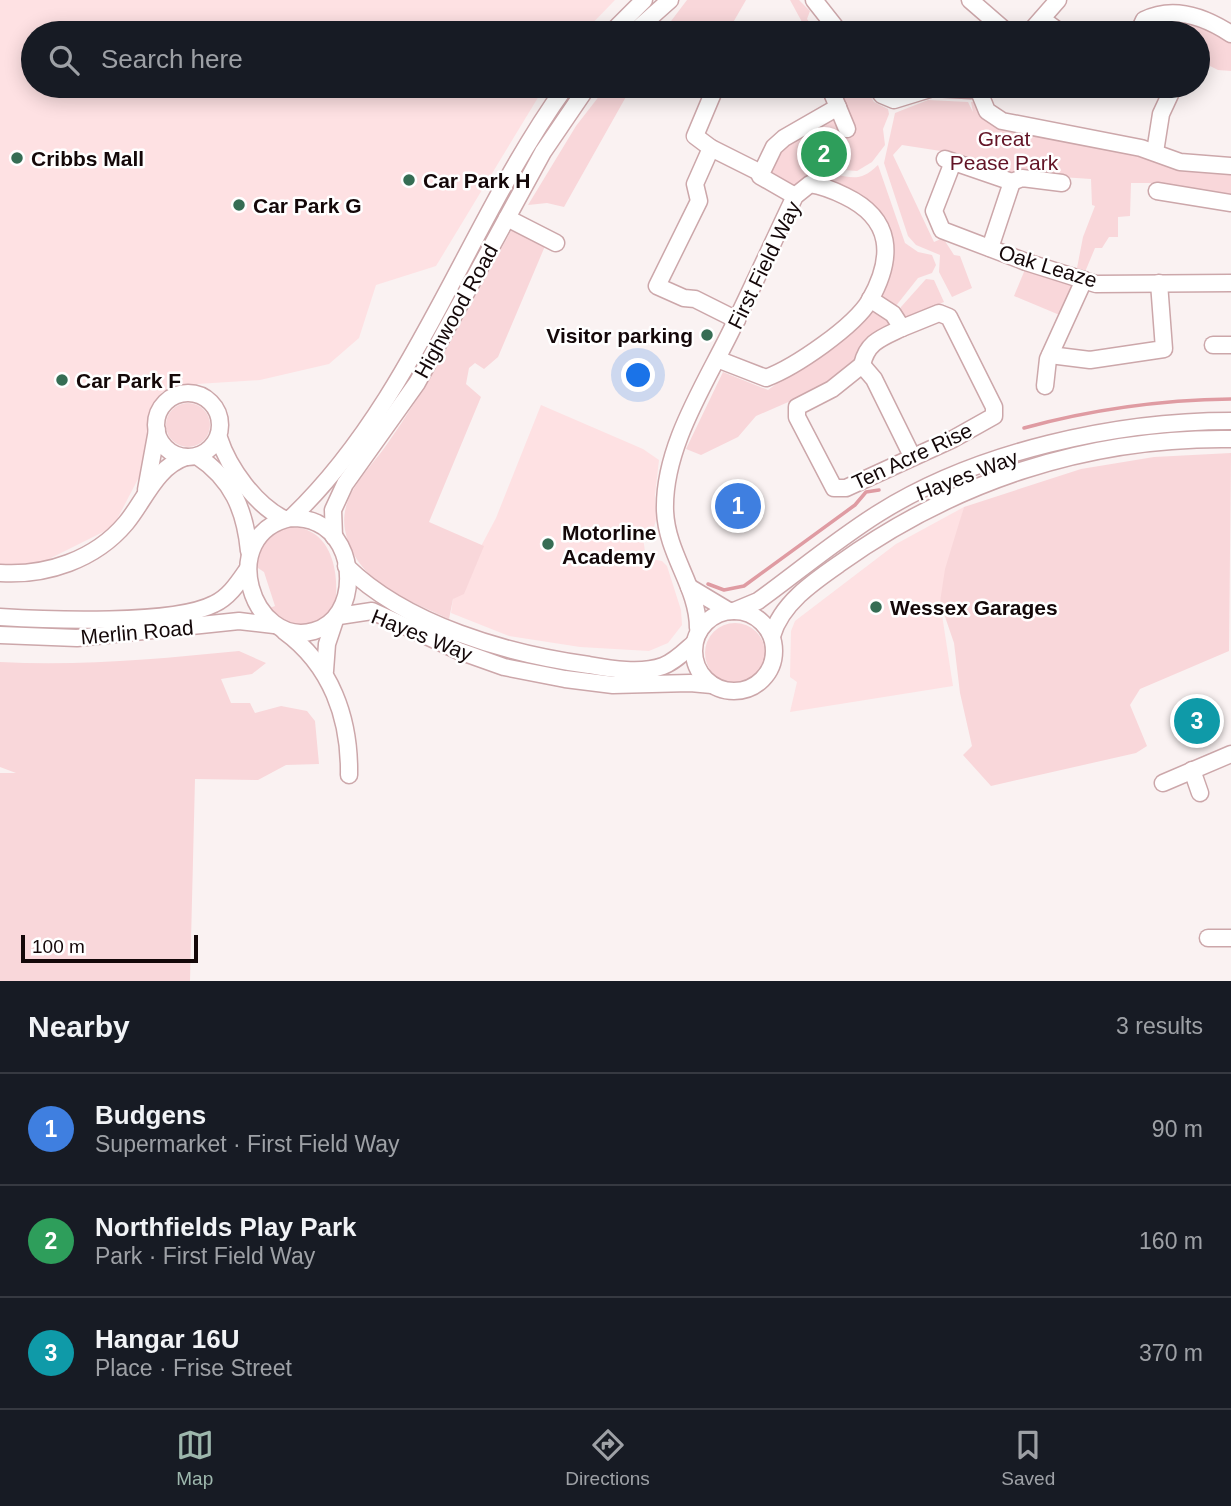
<!DOCTYPE html>
<meta charset="utf-8">
<style>
:root{--surface:#171b24;--page:#242831;--text:#f1f3f6;--muted:#9ea1a6;--line:#363941;--accent:#9db7ad}
body{margin:0;font-family:Arial,sans-serif;background:var(--page);color:var(--text)}
.scale{position:absolute;left:21px;bottom:18px;width:177px;box-sizing:border-box;padding-left:7px;border:4px solid #140809;border-top:0;font-size:19px;line-height:24px;white-space:nowrap;color:#140809;-webkit-text-stroke:5px #fff;paint-order:stroke}
.you{position:absolute;left:639px;top:376px;width:24px;height:24px;margin:-18px;border:5px solid #fff;border-radius:50%;background:#1a73e8;box-shadow:0 0 0 10px #1a73e833}
.badge{display:grid;place-items:center;width:46px;height:46px;border-radius:50%;background:var(--accent);color:#fff;font-size:23px;font-weight:700}
.pin{position:absolute;translate:-50% -50%;border:4px solid #fff;box-shadow:0 2px 7px #0006}
.list{margin:0;padding:0;list-style:none}
h2{display:flex;justify-content:space-between;align-items:center;height:91px;margin:0;padding:0 28px;font-size:30px}
h2 small{font-size:23px;font-weight:400;color:var(--muted)}
.list li{display:grid;grid-template-columns:46px 1fr auto;gap:21px;align-items:center;box-sizing:border-box;height:112px;padding:0 28px;border-top:2px solid var(--line)}
.list b{display:block;font-size:26px;white-space:nowrap}
.list p{margin:0;font-size:23px;white-space:nowrap;color:var(--muted)}
.list em{font-size:23px;font-style:normal;color:var(--muted)}
.icon{flex:none;width:38px;height:38px;fill:none;stroke:currentColor;stroke-width:2;stroke-linecap:round;stroke-linejoin:round}
.map{position:relative;flex:none;width:1231px;height:981px;overflow:hidden}
.search{position:absolute;background:var(--surface);box-shadow:0 4px 18px #0003;left:21px;right:21px;top:21px;height:77px;display:flex;align-items:center;gap:18px;box-sizing:border-box;padding:0 24px;border-radius:38px;color:var(--muted);font-size:26px}
.sheet{height:427px;background:var(--surface)}
nav{display:flex;justify-content:space-around;align-items:center;box-sizing:border-box;height:98px;border-top:2px solid var(--line);background:var(--surface);font-size:19px;color:var(--muted)}
nav a{display:grid;justify-items:center;gap:4px}
nav .on{color:var(--accent)}
.map>svg:first-child{display:block}
.built{fill:#fee1e3}
.green{fill:#f9d7da}
.lines{fill:none;stroke-linecap:round;stroke-linejoin:round}
.stream{stroke:#df9ba2;stroke-width:3.5}
.minor-casing{stroke:#cca7aa;stroke-width:19}
.minor{stroke:#fff;stroke-width:16}
.poi-dot{fill:#366d54;stroke:#fff;stroke-width:2.5}
.labels{text-anchor:middle;dominant-baseline:central;stroke-width:5;stroke-linejoin:round;paint-order:stroke}
.park-label{font-size:21px;fill:#631426;stroke:#fff}
.poi-label{font-size:21px;font-weight:bold;fill:#140809;stroke:#fff;text-anchor:start}
.street-label{font-size:21px;fill:#140809;stroke:#fff}
</style>
<div class="map">
<svg width="1231" height="981" viewBox="0 0 1231 981">
<rect width="100%" height="100%" fill="#faf2f2"/>
<g class="built">
<path d="M0 0H615L583 33H33V86H545L436 266 376 285 359 338 329 364 260 380 197 384 162 392 151 413 150 456 113 527 39 564H0Z"/>
<path d="M541 405 643 449 659 460 655 495 656 520 653 531 643 538 646 558 662 561 667 566 681 610 682 625 668 643 649 651 580 647 509 636 451 613 453 599 496 518Z"/>
<path d="M964 507 940 602 953 686 790 712 797 682 790 677 791 631 795 621 896 544Z"/>
</g>
<g class="green">
<path d="M687 0H746L727 33H662Z"/>
<path d="M790 0H799L810 11 807 19 818 33H808Z"/>
<path d="M1152 22H1194L1231 41V71L1218 70 1198 60V33H1146Z"/>
<path d="M607 86H632L564 207 547 203 528 205 576 126Z"/>
<path d="M834 86H864L874 102 888 109 889 114 883 129 885 145 872 162 857 171 832 169 811 176 795 187 772 176 771 172 782 149 836 114Z"/>
<path d="M928 100 968 102 973 112 971 102 978 101 984 116 1231 170V195L1149 183H1131L1130 216 1118 217V237H1109L1102 248H1095L1085 272 1077 268 1083 237 1095 206 1092 205 1091 179 1015 174 1006 176 960 158V154L902 145 893 155 934 242 943 238 954 255 960 256 972 288 952 297 939 272 940 255 916 245 908 236 884 163 895 113Z"/>
<path d="M878 165 905 243 918 252 932 255 936 265 932 273 918 278 895 307 880 295C884 284 890 271 893 259 902 213 854 191 820 177 846 169 854 189 878 165Z"/>
<path d="M516 222 548 239 498 357 484 369 475 363 469 368 466 384 481 397 429 522 484 546 464 594 453 599 449 619C407 599 355 582 345 530 339 496 367 472 385 447 436 376 473 298 516 222Z"/>
<path d="M1026 267 1077 288 1062 316 1014 296Z"/>
<path d="M926 279 934 280 944 302 906 318 900 311 901 307Z"/>
<path d="M871 312 881 315 891 324 868 337 849 368 825 386 756 416 738 437 701 455 686 449 723 372 768 390Z"/>
<circle cx="188" cy="425" r="22"/>
<path d="M1231 453 1229 651 1140 689 1130 705 1147 746 1136 753 991 786 963 755 972 746 960 693 954 643 940 602 945 569 964 507 1081 469 1154 457Z"/>
<path d="M291 527C333 528 340 574 335 608 317 630 288 630 270 608L275 606 264 572 258 568C256 546 272 532 291 527Z"/>
<circle cx="735" cy="653" r="30"/>
<path d="M239 651 266 663 252 674 221 679 231 703H250L255 713 281 706 307 711 315 721 319 764 286 765 258 780 195 779 190 981H0V773H16L0 767V662C81 666 159 659 239 651Z"/>
</g>
<g class="lines">
<g class="stream">
<path d="M1024 428C1093 409 1159 400 1231 399"/>
<path d="M708 584 724 590 744 586 855 505 866 492 879 490"/>
</g>
<g class="minor-casing">
<g id="minor">
<path d="M814 0 840 33"/>
<path d="M970 0 1008 33"/>
<path d="M1042 19 1061 33"/>
<path d="M611 33 644 0"/>
<path d="M633 33 670 0"/>
<path d="M741 33 742 32"/>
<path d="M1029 33 1058 0"/>
<path d="M1138 33 1144 20C1174 5 1205 17 1231 34"/>
<path d="M716 86 695 136 711 148 761 173"/>
<path d="M875 86 882 95 894 100 933 88 971 90 983 86"/>
<path d="M830 88 847 129"/>
<path d="M978 89 987 111 1002 121 1141 148 1180 162 1231 166"/>
<path d="M711 148 695 184 699 201 657 286 684 298 695 299 737 320"/>
<path d="M1155 152 1161 114 1174 86"/>
<path d="M945 159 1012 182 990 248"/>
<path d="M953 162 934 211 942 230 1026 262 1096 284 1231 283"/>
<path d="M1012 182 1022 178 1062 183"/>
<path d="M1157 191 1231 203"/>
<path d="M795 196 760 176 774 147 784 138 838 107"/>
<path d="M507 218 556 243"/>
<path d="M1213 345H1231"/>
<path d="M1050 355 1090 360 1164 349 1159 283"/>
<path d="M862 365 832 389 797 407V417L834 488H846L953 439 994 416V407L949 317 939 313 902 328"/>
<path d="M862 365 874 379 912 456"/>
<path d="M862 365C867 342 881 338 902 328L893 314 870 299"/>
<path d="M1045 386 1048 359 1084 280"/>
<circle cx="188" cy="425" r="32"/>
<path d="M219 438C229 469 256 505 284 519"/>
<path d="M197 456C232 479 245 510 249 551"/>
<path d="M146 490 157 430"/>
<path d="M291 518C415 400 467 223 566 86"/>
<path d="M291 518C299 518 309 519 317 523 358 541 360 618 314 631 252 649 215 534 291 518Z"/>
<path d="M334 537 333 510 345 484 417 383 543 152 588 86"/>
<path d="M346 566C406 625 508 654 589 665 611 669 641 674 663 666 674 662 684 652 693 644"/>
<path d="M0 573C46 576 95 560 126 523 145 500 156 467 186 457"/>
<path d="M689 587 729 611"/>
<circle cx="734" cy="651" r="40"/>
<path d="M734 611 758 601C798 572 836 540 879 513 978 451 1116 421 1231 421"/>
<path d="M339 616 372 611 459 651 504 667 565 679 613 685 690 683 712 685"/>
<path d="M0 617C47 620 174 625 214 604 229 597 238 583 247 570"/>
<path d="M698 628C698 587 667 555 665 511 663 447 706 383 733 327 754 284 774 240 795 196L810 184C823 186 833 190 845 196 893 219 894 257 870 300 854 327 795 367 766 378L717 359"/>
<path d="M284 631C331 665 350 718 349 775"/>
<path d="M0 635 77 638 239 621 274 625"/>
<path d="M772 636C781 604 813 582 839 564 955 481 1088 437 1231 439"/>
<path d="M325 671 327 644 335 620"/>
<path d="M1192 770 1200 793"/>
<path d="M1163 783 1231 754"/>
<path d="M1208 938H1231"/>
</g>
</g>
<use href="#minor" class="minor"/>
</g>
<g class="poi-dot">
<circle cx="17" cy="158" r="7"/>
<circle cx="409" cy="180" r="7"/>
<circle cx="239" cy="205" r="7"/>
<circle cx="707" cy="335" r="7"/>
<circle cx="62" cy="380" r="7"/>
<circle cx="548" cy="544" r="7"/>
<circle cx="876" cy="607" r="7"/>
</g>
<g class="labels">
<g class="park-label">
<text x="1004" y="138">Great<tspan x="1004" dy="24">Pease Park</tspan></text>
</g>
<g class="poi-label">
<text x="31" y="158">Cribbs Mall</text>
<text x="423" y="180">Car Park H</text>
<text x="253" y="205">Car Park G</text>
<text x="693" y="335" text-anchor="end">Visitor parking</text>
<text x="76" y="380">Car Park F</text>
<text x="562" y="532">Motorline<tspan x="562" dy="24">Academy</tspan></text>
<text x="890" y="607">Wessex Garages</text>
</g>
<g class="street-label">
<text transform="translate(764 265) rotate(-64)">First Field Way</text>
<text transform="translate(1048 266) rotate(17)">Oak Leaze</text>
<text transform="translate(456 311) rotate(-61)">Highwood Road</text>
<text transform="translate(912 456) rotate(-25)">Ten Acre Rise</text>
<text transform="translate(967 475) rotate(-21)">Hayes Way</text>
<text transform="translate(137 632) rotate(-5)">Merlin Road</text>
<text transform="translate(422 635) rotate(22)">Hayes Way</text>
</g>
</g>
</svg>
<div class="scale">100 m</div>
<div class="you"></div>
<div class="pin badge" style="left:738px;top:506px;background:#3f7fe0">1</div>
<div class="pin badge" style="left:824px;top:154px;background:#2e9e5b">2</div>
<div class="pin badge" style="left:1197px;top:721px;background:#0f9aa8">3</div>
<div class="search"><svg class="icon" aria-label="search" viewBox="0 0 24 24"><circle cx="10" cy="10" r="6"/><path d="M15 15l6 6"/></svg>Search here</div>
</div>
<section class="sheet">
<h2>Nearby<small>3 results</small></h2>
<ul class="list">
<li><span class="badge" style="background:#3f7fe0">1</span><div><b>Budgens</b><p>Supermarket · First Field Way</p></div><em>90 m</em></li>
<li><span class="badge" style="background:#2e9e5b">2</span><div><b>Northfields Play Park</b><p>Park · First Field Way</p></div><em>160 m</em></li>
<li><span class="badge" style="background:#0f9aa8">3</span><div><b>Hangar 16U</b><p>Place · Frise Street</p></div><em>370 m</em></li>
</ul>
</section>
<nav>
<a class="on"><svg class="icon" aria-label="map" viewBox="0 0 24 24"><path d="M3 6l6-2 6 2 6-2v14l-6 2-6-2-6 2zM9 4v14M15 6v14"/></svg>Map</a>
<a><svg class="icon" aria-label="directions" viewBox="0 0 24 24"><path d="M12 3l9 9-9 9-9-9zM9 14v-3h6M13 9l2 2-2 2"/></svg>Directions</a>
<a><svg class="icon" aria-label="saved" viewBox="0 0 24 24"><path d="M7 4h10v16l-5-4-5 4z"/></svg>Saved</a>
</nav>
